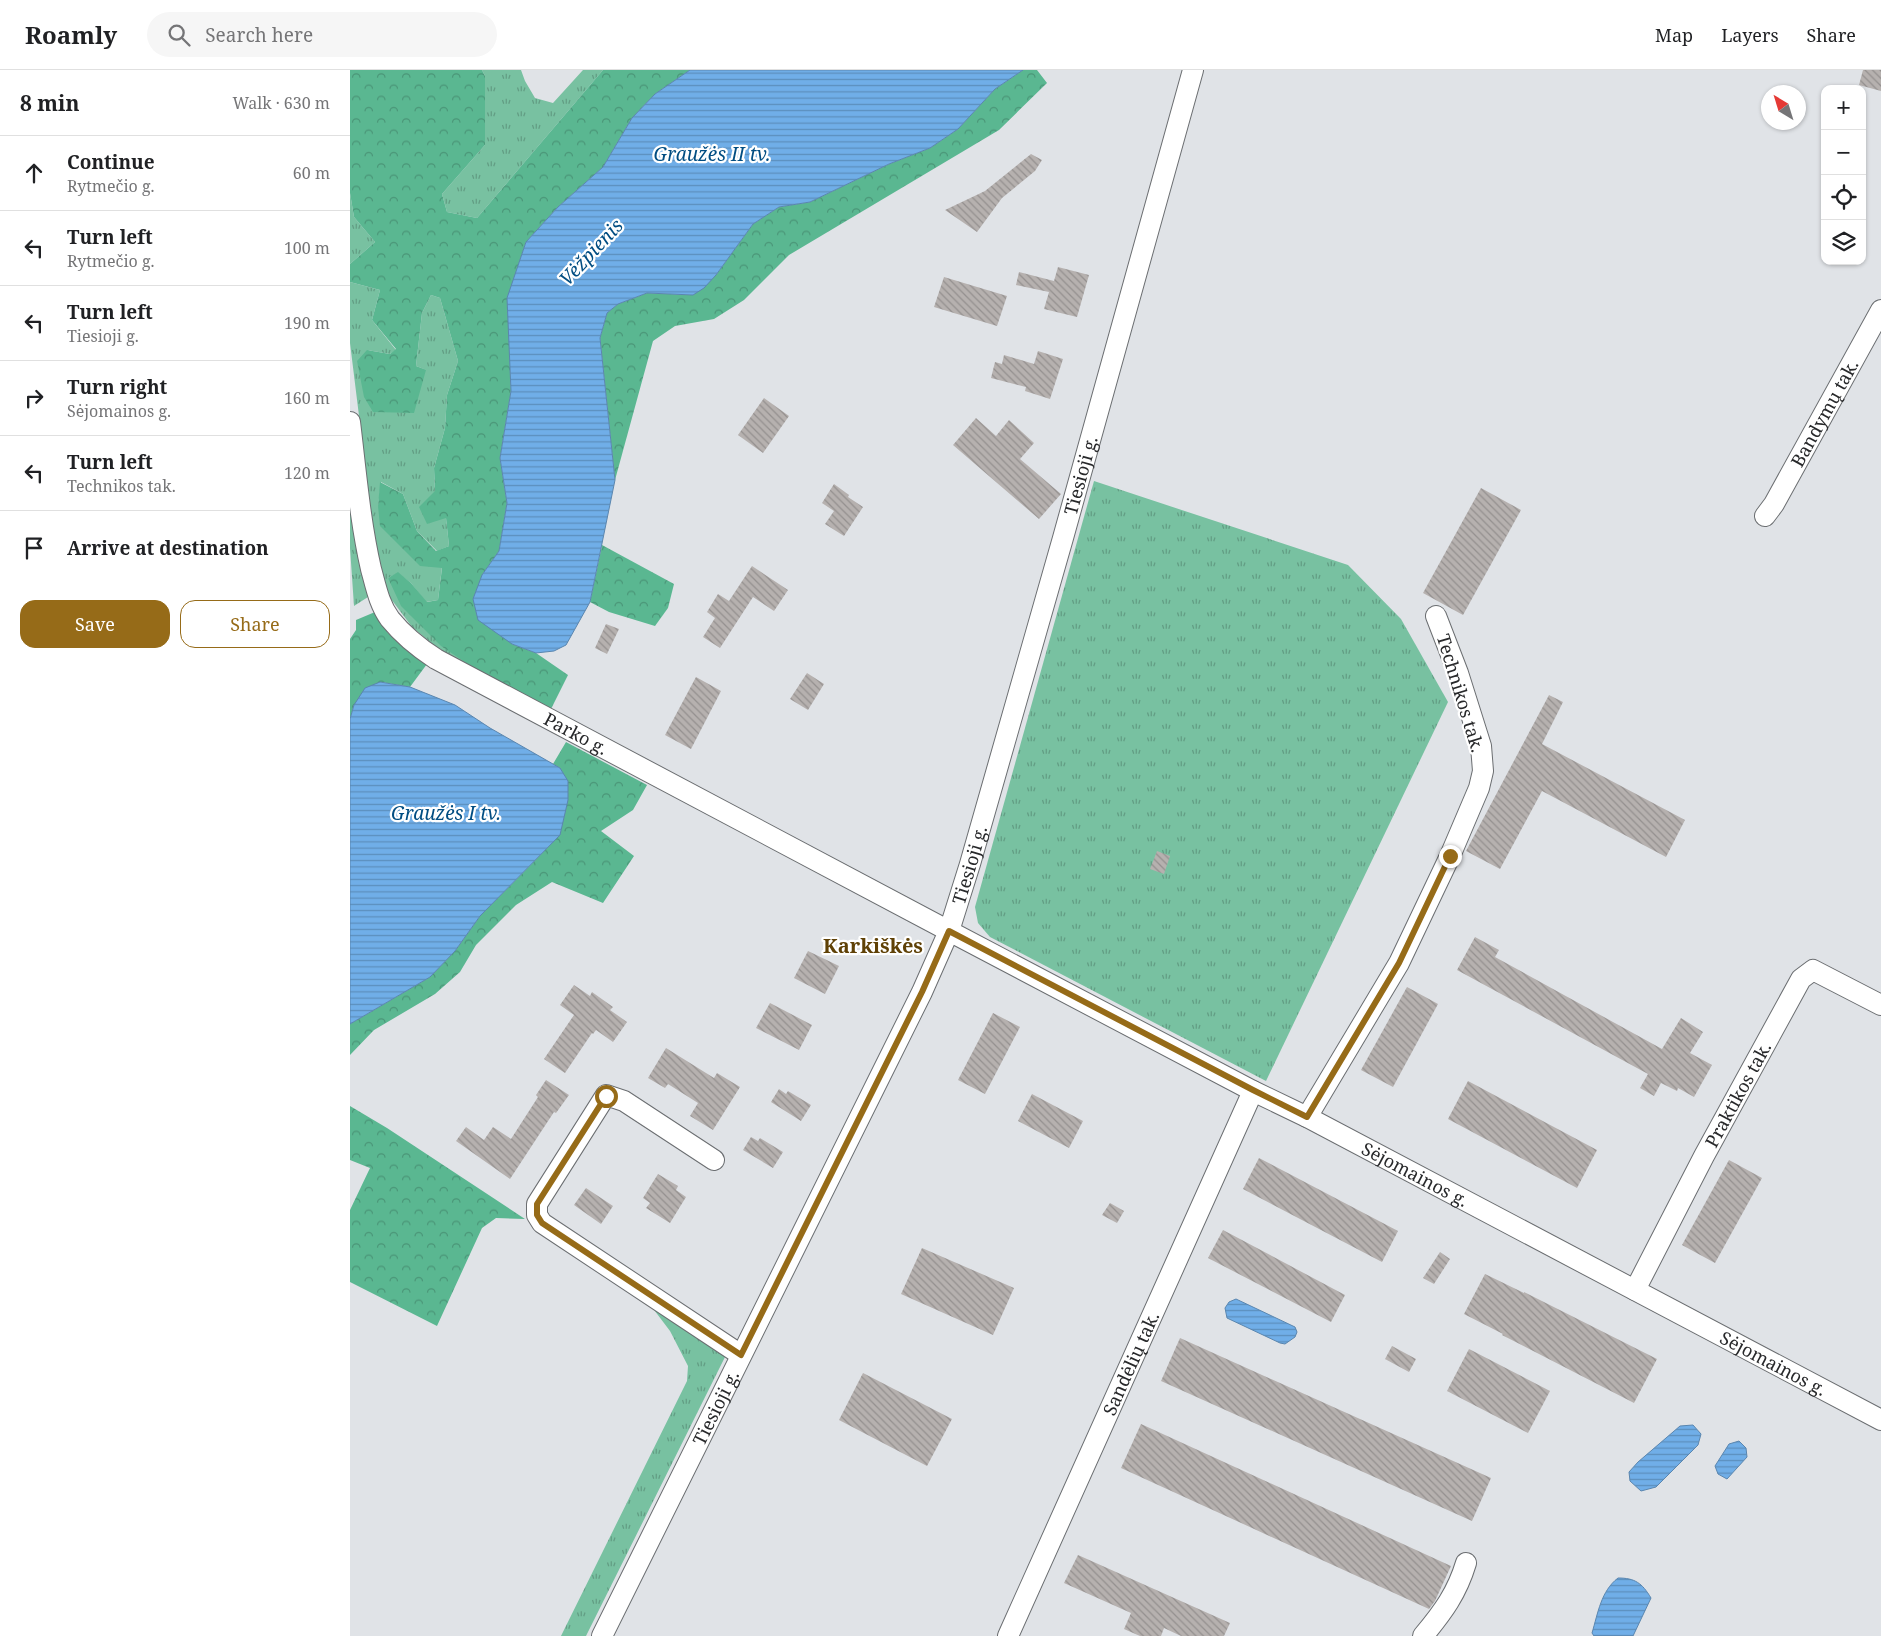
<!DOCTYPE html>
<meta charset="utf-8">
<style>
:root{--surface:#fff;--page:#f6f6f6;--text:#202124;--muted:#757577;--line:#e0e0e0;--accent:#966b18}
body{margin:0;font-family:"Noto Serif",serif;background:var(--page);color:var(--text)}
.controls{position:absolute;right:15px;top:15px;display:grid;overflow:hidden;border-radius:10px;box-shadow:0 1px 4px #0004}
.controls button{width:45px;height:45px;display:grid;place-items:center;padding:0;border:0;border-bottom:1px solid var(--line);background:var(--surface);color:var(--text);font:25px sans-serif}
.compass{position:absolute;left:1411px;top:15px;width:45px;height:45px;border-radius:50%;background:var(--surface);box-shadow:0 1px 4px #0004;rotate:322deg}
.stop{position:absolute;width:15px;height:15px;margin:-11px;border:4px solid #966b18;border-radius:50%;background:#fff}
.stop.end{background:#966b18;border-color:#fff;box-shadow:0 1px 5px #0008}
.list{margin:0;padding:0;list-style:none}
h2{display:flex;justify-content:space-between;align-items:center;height:65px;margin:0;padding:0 20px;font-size:21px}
h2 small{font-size:16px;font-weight:400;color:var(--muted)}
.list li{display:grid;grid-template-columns:32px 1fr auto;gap:15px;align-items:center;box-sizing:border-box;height:75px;padding:0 20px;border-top:1px solid var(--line)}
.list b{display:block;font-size:19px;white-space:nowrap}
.list p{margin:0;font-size:16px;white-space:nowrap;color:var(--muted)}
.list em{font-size:16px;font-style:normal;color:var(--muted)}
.actions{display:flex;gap:10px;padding:15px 20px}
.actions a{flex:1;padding:11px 0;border:1px solid var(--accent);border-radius:15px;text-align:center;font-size:18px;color:var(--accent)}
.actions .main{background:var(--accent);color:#fff}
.icon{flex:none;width:28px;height:28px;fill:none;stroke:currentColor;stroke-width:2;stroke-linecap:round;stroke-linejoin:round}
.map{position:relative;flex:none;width:1531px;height:1566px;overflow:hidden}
header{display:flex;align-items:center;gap:30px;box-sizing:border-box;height:70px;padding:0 25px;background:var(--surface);border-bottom:1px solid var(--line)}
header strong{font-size:24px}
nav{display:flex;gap:28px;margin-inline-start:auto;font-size:18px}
.search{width:350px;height:45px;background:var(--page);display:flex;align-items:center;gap:12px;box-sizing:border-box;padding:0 18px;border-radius:28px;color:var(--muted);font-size:19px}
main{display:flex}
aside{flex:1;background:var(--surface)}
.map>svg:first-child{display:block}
.grass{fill:url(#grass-tufts)}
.forest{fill:url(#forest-crowns)}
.water{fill:url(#water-rules);stroke:#5a86af}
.building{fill:url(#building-back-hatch)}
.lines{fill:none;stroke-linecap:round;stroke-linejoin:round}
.minor-casing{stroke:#6b6e71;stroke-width:22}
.minor{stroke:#fff;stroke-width:20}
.route{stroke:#966b18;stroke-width:6}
.labels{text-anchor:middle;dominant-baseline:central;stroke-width:4.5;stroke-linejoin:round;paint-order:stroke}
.street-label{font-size:18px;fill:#28292b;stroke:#fff}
.water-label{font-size:19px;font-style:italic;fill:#014d82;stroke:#fff}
.quarter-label{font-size:20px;font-weight:bold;fill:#5f4106;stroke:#fff}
</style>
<header>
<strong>Roamly</strong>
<div class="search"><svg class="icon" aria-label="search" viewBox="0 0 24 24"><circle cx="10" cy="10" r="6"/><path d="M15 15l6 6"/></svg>Search here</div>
<nav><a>Map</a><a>Layers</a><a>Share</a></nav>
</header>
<main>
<aside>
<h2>8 min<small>Walk · 630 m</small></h2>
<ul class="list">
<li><svg class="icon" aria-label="ahead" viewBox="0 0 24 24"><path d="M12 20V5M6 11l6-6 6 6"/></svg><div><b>Continue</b><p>Rytmečio g.</p></div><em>60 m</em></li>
<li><svg class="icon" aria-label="left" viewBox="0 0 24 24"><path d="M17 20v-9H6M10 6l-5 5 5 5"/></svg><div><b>Turn left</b><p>Rytmečio g.</p></div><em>100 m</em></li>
<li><svg class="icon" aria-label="left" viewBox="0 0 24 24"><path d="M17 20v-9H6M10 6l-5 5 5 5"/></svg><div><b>Turn left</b><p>Tiesioji g.</p></div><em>190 m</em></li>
<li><svg class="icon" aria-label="right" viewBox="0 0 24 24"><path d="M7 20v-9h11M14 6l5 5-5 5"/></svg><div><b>Turn right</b><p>Sėjomainos g.</p></div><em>160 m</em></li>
<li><svg class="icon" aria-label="left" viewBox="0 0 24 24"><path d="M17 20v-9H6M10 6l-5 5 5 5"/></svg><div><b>Turn left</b><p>Technikos tak.</p></div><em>120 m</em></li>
<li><svg class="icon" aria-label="arrive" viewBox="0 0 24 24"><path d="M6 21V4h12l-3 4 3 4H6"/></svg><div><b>Arrive at destination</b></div></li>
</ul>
<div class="actions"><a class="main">Save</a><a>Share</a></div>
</aside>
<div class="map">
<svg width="1531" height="1566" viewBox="0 0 1531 1566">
<defs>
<pattern id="grass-tufts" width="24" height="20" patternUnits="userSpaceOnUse" patternTransform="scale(1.25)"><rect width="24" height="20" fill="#78c1a1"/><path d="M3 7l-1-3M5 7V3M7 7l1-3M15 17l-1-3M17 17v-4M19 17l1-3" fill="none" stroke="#629d83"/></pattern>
<pattern id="forest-crowns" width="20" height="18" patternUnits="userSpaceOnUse" patternTransform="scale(1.25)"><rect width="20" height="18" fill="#5ab791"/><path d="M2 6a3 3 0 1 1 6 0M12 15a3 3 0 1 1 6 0" fill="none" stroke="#4a9577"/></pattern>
<pattern id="water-rules" width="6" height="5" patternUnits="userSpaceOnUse" patternTransform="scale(1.25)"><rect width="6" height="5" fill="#70aee8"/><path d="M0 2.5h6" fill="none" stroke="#5c8ebc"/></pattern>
<pattern id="building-back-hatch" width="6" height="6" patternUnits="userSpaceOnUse" patternTransform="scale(1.25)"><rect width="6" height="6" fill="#b6b1af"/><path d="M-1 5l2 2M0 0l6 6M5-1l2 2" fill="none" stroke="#94908f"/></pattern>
</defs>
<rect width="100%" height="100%" fill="#e0e3e7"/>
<g class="grass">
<path d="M132 0H171L175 11 185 28 203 33 233 0H253L127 148 97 142 92 124 135 75V6Z"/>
<path d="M0 123 4 147 25 172 0 194Z"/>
<path d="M0 212 30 220 22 250 46 280 40 284 17 280 76 300 66 296 72 243 81 225 90 228 108 291 97 325 95 358 84 398 85 421 96 448 99 476 87 481 67 461 53 424 31 412 28 436 92 497 88 530 76 532 61 513 48 503 38 508 128 601 91 581 62 557 41 529 32 506 21 443 0 273Z"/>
<path d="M744 411 998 495 1051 549 1098 632 916 1011 640 867 628 853 625 837Z"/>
<path d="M0 412 6 463 18 527 4 536 0 478Z"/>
<path d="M295 1228 372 1278 375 1287 236 1566H211L337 1311 338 1296 320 1261Z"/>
</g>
<g class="forest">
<path d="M0 0H132L135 6V75L92 124 97 142 127 148 253 0H340L305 24 282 48 253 97 208 137 176 172 158 228 161 321 150 388 157 433 149 481 132 505 162 574 186 583 218 605 201 639 128 601 91 576 51 536 38 508 48 502 61 513 77 532 88 530 92 498 70 496 30 456 28 436 30 412 53 424 67 461 86 481 99 476 96 448 77 454 69 437 85 421 84 398 95 358 97 325 108 291 90 228 81 225 72 243 66 296 76 300 64 343 23 342 14 327 7 291 17 280 40 284 46 279 22 250 30 220 0 212V194L25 172 4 147 0 123Z"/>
<path d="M673 0H687L697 13 649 60 439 185 394 230 364 249 325 256 303 271 265 410 250 268 257 243 268 234 297 223 343 225 366 205 403 154 429 137 460 132 539 94 580 78 608 59 645 19Z"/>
<path d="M252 475 324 514 318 538 305 556 259 542 240 532Z"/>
<path d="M25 542 38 563 56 580 77 594 60 617 31 612 4 635 0 649V569L6 560V550Z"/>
<path d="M216 672 297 715 283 740 251 761 284 786 253 833 202 812 166 835 126 875 110 902 85 924 24 960 0 985V954L80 907 105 881 130 846 210 765V698L203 694Z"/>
<path d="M0 1036 37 1058 175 1149 146 1148 132 1158 87 1256 0 1212V1140L20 1098 0 1090Z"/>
</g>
<g class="water">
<path d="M340 0H673L645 19 608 59 580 78 539 94 460 132 429 137 403 154 366 205 354 218 343 225 297 223 268 234 257 243 250 268 265 410 240 532 216 575 204 581 186 583 162 574 128 550 123 529 132 505 149 481 157 433 150 388 161 321 157 228 176 172 208 137 253 97 282 48 305 24Z"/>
<path d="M30 612 60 617 105 635 140 658 210 698 218 711V730L210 765 130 846 105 881 80 907 0 954V649L4 635 15 618Z"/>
<path d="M886 1229 945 1257 947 1262 945 1267 935 1274 930 1273 877 1248 875 1238 879 1232Z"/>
<path d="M1343 1355 1351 1364 1348 1375 1306 1417 1291 1421 1280 1411 1279 1402 1288 1392 1330 1356Z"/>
<path d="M1389 1371 1396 1378 1397 1387 1377 1409 1368 1404 1365 1396 1379 1374Z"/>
<path d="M1268 1508C1285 1508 1292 1513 1301 1528L1283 1566H1244L1242 1563C1248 1543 1251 1521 1268 1508Z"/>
</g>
<g class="building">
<path d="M1513 0H1531V21L1509 15Z"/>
<path d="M681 84 692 90 685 101 652 128 627 162 595 140 635 121Z"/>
<path d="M708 197 739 205 727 247 694 239 699 222 666 215 669 202 704 211Z"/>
<path d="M594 207 657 226 647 256 584 237Z"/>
<path d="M688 281 713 289 700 329 675 321 676 317 641 308 645 292 652 294 654 285 684 294Z"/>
<path d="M414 328 439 346 413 383 388 365Z"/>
<path d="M626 348 646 366 659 350 684 373 670 389 711 424 689 449 603 375Z"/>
<path d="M484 414 499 425 498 427 513 437 494 466 475 454 484 441 472 433Z"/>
<path d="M1131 418 1171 440 1113 545 1073 523Z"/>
<path d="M402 496 438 520 424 541 403 527 370 578 353 567 365 548 357 542 368 524 379 531Z"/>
<path d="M256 554 269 559 257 584 245 578Z"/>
<path d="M457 603 474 614 458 640 440 629Z"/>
<path d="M346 607 371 621 341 679 315 665Z"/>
<path d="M1199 625 1213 632 1192 674 1335 750 1316 787 1192 721 1150 799 1116 781Z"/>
<path d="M807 781 820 786 814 804 800 799Z"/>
<path d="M1125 867 1149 880 1145 887 1312 979 1331 948 1353 962 1340 983 1362 995 1344 1027 1328 1018 1327 1021 1311 1013 1304 1026 1290 1018 1298 1004 1107 900Z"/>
<path d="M458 881 489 896 475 924 444 908Z"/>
<path d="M224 915 240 926 242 922 263 937 260 940 277 952 263 972 246 960 243 964 242 963 215 1003 194 989 224 945 210 935Z"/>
<path d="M1057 917 1088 934 1043 1017 1011 1000Z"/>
<path d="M420 933 462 955 449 980 406 958Z"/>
<path d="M643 943 670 957 635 1024 608 1010Z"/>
<path d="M316 978 364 1008 367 1003 390 1017 363 1060 340 1046 348 1033 318 1014 315 1018 298 1008Z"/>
<path d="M196 1010 219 1025 206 1043 204 1042 160 1109 106 1071 116 1057 134 1070 143 1057 161 1069 188 1027 186 1025Z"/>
<path d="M1118 1011 1247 1080 1227 1118 1098 1049Z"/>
<path d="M429 1019 436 1024 438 1021 461 1035 451 1051 421 1032Z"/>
<path d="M682 1024 733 1051 719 1078 668 1051Z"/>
<path d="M401 1067 408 1071 410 1068 433 1082 423 1098 393 1080Z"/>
<path d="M909 1088 1048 1161 1032 1192 893 1119Z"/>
<path d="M1379 1090 1412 1108 1365 1193 1332 1175Z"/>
<path d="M308 1104 328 1116 326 1120 336 1127 320 1153 296 1138 300 1133 293 1128Z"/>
<path d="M236 1118 263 1136 251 1154 224 1135Z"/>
<path d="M760 1133 774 1141 767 1153 752 1145Z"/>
<path d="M873 1160 995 1225 981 1252 858 1188Z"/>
<path d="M572 1178 664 1218 643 1265 551 1224Z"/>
<path d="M1090 1182 1100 1189 1084 1214 1073 1208Z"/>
<path d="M1135 1204 1174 1223V1222L1307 1289 1284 1333 1152 1265 1153 1264 1114 1244Z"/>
<path d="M830 1268 1141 1408 1122 1451 811 1311Z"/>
<path d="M1042 1276 1066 1289 1059 1302 1035 1289Z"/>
<path d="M1119 1279 1200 1321 1178 1363 1097 1321Z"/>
<path d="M513 1303 602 1349 577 1396 489 1350Z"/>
<path d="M791 1354 1101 1496 1085 1531 1079 1539 771 1398Z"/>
<path d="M728 1485 880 1553 874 1566H831L814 1558 811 1566H790L774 1559 781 1543 714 1513Z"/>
</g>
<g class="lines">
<g class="minor-casing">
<g id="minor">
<path id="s1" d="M0 352C6 401 10 451 21 499 26 517 29 534 40 549 53 565 69 578 86 589L599 861 903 1021 957 1047 1531 1350"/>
<path id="s2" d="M1415 446 1424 434 1531 240"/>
<path d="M957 1047 1049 893 1100 786 1129 718 1133 701 1131 676 1108 603 1086 546"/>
<path d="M364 1090 274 1031 256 1025 187 1134V1145L192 1153 391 1285"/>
<path id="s3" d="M1285 1220 1354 1086 1451 909 1463 900 1531 935"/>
<path id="s4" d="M252 1566 572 922 599 861 620 794 713 468 843 0"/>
<path id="s5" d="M658 1566 903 1021"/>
<path d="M1073 1566C1093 1542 1107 1523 1116 1493"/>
</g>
</g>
<use href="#minor" class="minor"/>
</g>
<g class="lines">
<path class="route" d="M256 1026 187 1134V1145L192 1153 391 1285 572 922 599 861 903 1020 957 1047 1049 893 1100 786"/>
</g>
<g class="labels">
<g class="street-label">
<text stroke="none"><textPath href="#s2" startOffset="119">Bandymų tak.</textPath></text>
<text stroke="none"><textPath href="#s4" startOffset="1260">Tiesioji g.</textPath></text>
<text transform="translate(1111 623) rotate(73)">Technikos tak.</text>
<text stroke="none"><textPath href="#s1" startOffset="422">Parko g.</textPath></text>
<text stroke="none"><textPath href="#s4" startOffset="855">Tiesioji g.</textPath></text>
<text stroke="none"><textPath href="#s3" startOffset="221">Praktikos tak.</textPath></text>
<text stroke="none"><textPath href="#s1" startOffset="1370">Sėjomainos g.</textPath></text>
<text stroke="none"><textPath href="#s5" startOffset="299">Sandėlių tak.</textPath></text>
<text stroke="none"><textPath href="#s1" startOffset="1775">Sėjomainos g.</textPath></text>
<text stroke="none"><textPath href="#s4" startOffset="255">Tiesioji g.</textPath></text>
</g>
<g class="water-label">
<text x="362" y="84">Graužės II tv.</text>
<text transform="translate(241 182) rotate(-47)">Vėžpienis</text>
<text x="96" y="743">Graužės I tv.</text>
</g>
<g class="quarter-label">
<text x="523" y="875">Karkiškės</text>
</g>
</g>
</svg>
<div class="controls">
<button>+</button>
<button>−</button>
<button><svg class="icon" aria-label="locate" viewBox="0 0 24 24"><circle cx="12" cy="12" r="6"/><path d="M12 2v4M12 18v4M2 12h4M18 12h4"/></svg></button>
<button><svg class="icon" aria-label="layers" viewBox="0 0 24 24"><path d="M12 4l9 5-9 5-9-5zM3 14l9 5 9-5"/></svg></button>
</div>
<svg class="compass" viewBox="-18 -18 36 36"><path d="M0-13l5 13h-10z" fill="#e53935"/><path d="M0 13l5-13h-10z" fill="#757577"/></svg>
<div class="stop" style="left:256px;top:1026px"></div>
<div class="stop end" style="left:1100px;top:786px"></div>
</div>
</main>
